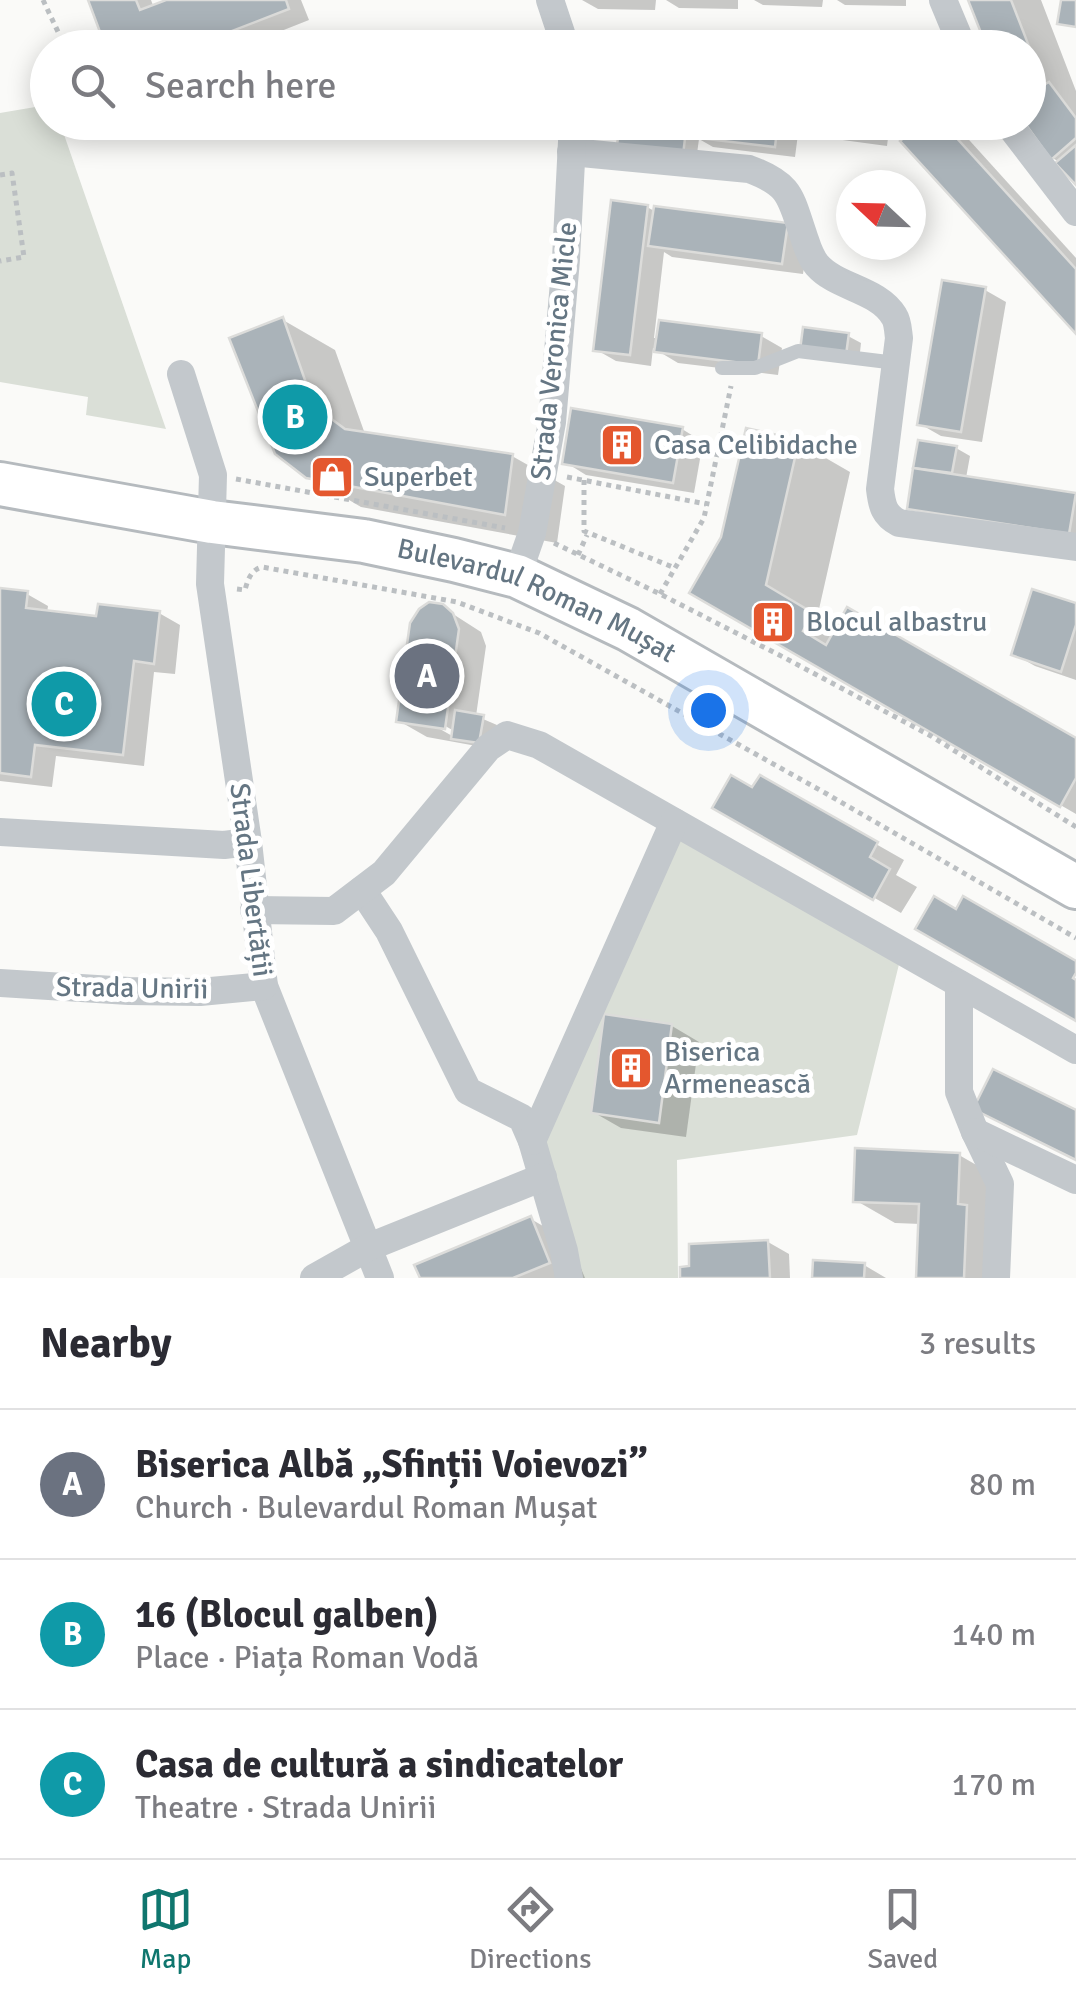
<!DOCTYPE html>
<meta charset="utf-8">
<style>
:root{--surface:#fff;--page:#f2f2f3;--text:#2b2b33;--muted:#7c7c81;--line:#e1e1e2;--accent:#0f766e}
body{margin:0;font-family:Signika,sans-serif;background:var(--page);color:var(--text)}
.compass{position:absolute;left:836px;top:170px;width:90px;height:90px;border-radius:50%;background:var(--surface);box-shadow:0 5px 25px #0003;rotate:292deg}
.you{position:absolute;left:708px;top:710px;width:35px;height:35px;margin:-25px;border:8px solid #fff;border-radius:50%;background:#1a73e8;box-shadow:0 0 0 15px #1a73e833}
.badge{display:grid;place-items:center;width:65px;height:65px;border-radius:50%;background:var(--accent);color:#fff;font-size:32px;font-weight:700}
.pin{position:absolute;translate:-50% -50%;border:5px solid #fff;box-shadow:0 2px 10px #0006}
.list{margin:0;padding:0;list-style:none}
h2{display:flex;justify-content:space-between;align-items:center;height:130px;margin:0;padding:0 40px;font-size:42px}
h2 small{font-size:32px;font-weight:400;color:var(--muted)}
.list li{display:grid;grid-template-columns:65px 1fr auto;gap:30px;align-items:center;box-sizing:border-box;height:150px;padding:0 40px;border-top:2px solid var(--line)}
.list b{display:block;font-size:38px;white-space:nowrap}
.list p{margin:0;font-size:32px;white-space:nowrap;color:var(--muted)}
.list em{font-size:32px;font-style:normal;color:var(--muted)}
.icon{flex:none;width:55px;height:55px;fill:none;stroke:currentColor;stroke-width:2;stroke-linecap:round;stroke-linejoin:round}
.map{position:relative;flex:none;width:1076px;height:1278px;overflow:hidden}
.search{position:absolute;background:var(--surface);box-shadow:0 5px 25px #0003;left:30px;right:30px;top:30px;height:110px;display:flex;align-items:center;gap:25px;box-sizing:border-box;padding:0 35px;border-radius:55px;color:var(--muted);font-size:38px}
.sheet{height:580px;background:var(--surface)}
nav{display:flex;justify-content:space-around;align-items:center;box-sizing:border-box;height:140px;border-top:2px solid var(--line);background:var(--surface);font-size:28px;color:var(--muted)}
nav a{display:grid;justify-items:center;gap:5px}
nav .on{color:var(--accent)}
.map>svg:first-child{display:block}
.green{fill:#dadfd7}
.shadow{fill:#0003;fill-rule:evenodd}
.building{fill:#aab3b9;stroke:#dcdcda;stroke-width:2.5}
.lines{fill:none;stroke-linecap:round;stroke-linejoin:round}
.primary-casing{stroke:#b5babe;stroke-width:48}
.path{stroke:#bbbfc2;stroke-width:5;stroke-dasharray:5 5;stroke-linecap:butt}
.service{stroke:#c3c8cc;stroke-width:14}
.minor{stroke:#c3c8cc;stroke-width:28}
.primary{stroke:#fff;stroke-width:42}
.labels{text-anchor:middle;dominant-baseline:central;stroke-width:10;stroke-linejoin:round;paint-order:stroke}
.street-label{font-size:28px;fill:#657683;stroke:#fff}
.poi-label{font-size:28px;fill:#657683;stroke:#fff;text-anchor:start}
</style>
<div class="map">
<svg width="1076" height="1278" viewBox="0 0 1076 1278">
<rect width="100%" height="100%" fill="#fafaf8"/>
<g class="green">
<path d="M47 105 48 122 60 123 166 429 86 415 88 397 0 382V113Z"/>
<path d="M674 822 902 952 857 1135 677 1160 678 1278H569L532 1141Z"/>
</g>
<g class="shadow">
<path d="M91 0H151L154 8 173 0H301L309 20 238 48H109Z"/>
<path d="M582 0H656L655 10 598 9Z"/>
<path d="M666 0H738V9L679 8Z"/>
<path d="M754 0H823L822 7 763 5Z"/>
<path d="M837 0H906V6L845 5Z"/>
<path d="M971 0H1041L1076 91V182L1060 162 1052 158 1028 122V48Z"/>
<path d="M623 122 693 124 890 122 887 146 798 134 795 157 713 147 699 139 696 161Z"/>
<path d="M925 122H946L961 131 1076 258V330Z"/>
<path d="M647 207 656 212 787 226 808 238 803 274 672 257 664 252 654 338 761 336 782 348 778 375 678 363 653 348 651 366 616 361 595 349Z"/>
<path d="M985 290 1006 302 982 442 941 436 920 424Z"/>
<path d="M283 320 335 350 365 434 512 456 565 486 557 543 361 507 308 476Z"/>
<path d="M848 336 861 343 859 361 817 356Z"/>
<path d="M682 429 703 442 694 493 586 475 565 462Z"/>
<path d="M798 442 850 472 817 618 837 630 1076 741V814L692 592Z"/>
<path d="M920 442 956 448 970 456 966 478 1076 496V542L931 520 910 507Z"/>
<path d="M0 590 27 594 48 606 47 613 98 619 159 613 180 625 175 674 154 672 144 766 56 756 52 787 0 781Z"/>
<path d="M1076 605V680L1035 666 1014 654Z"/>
<path d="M442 607 481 632 486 646 476 716 497 725 493 749 427 737 399 721ZM435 720 454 731V737L433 725Z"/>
<path d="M760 778 904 860 896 875 917 887 901 913 715 807 753 791Z"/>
<path d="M672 1026 699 1042 686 1137 621 1128 593 1112Z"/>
<path d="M959 1155 999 1178 1003 1278H919L921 1224 895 1223 855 1200Z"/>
<path d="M531 1219 570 1242 585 1278H423L418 1266Z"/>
<path d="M768 1242 789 1254 790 1278H683L682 1269Z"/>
<path d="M815 1263 864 1265 886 1278H815Z"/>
</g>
<g class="building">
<path d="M88 0H136L140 10 166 0H286L289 9 188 48H106Z"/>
<path d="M968 0H1011L1042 80 1028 86V48H987Z"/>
<path d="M1061 0H1076V27L1057 24Z"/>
<path d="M1049 82 1076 118V138L1051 160 1024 122H1028V94Z"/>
<path d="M620 122H687L683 155 617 145Z"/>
<path d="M691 122H778L775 147 689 137Z"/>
<path d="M779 122H868L866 135Z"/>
<path d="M921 122H942L1076 269V334L900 141Z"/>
<path d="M1076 145V185L1055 163Z"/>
<path d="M611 200 648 205 630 355 593 351Z"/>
<path d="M654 206 788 223 782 264 648 246Z"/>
<path d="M942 280 986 287 961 432 917 425Z"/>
<path d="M283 317 314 406 345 429 513 454 505 515 306 478 275 454 229 338Z"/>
<path d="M659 320 762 333 758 365 654 352Z"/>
<path d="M803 327 849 333 846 355 800 350Z"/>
<path d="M571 408 683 427 673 483 562 464Z"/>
<path d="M746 428 799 440 766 585 813 613 803 631 826 645 847 607 1076 738V778L1060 807 689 593 721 537Z"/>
<path d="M918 440 957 446 952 473 913 468Z"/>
<path d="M913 468 1076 493 1069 534 907 509Z"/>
<path d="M0 588 28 591 26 608 96 616 98 604 160 611 154 664 134 661 123 755 35 745 31 777 0 773Z"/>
<path d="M1032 589 1076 603V625L1061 672 1011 655Z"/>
<path d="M429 602 443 604 453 613 459 629 445 729 396 722 410 623 419 609Z"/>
<path d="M455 710 484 715 479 743 451 739Z"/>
<path d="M731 775 752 787 760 775 878 842 870 857 890 869 873 900 712 808Z"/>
<path d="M934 896 956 909 963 896 1076 961V973L1073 978 1076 980V1021L915 929Z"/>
<path d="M604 1014 672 1024 659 1123 591 1113Z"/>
<path d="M993 1069 1076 1110V1160L973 1109Z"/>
<path d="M855 1148 960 1153 958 1204 967 1205 964 1278H916L919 1204 853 1202Z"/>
<path d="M531 1216 550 1263 513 1278H420L414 1265Z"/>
<path d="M768 1240 770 1278H680V1267L689 1266V1244Z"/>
<path d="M813 1260 865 1263 864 1278H812Z"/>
</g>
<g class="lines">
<g class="primary-casing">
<g id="primary">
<path id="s1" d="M0 484 212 522 364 541 454 560 517 576 628 629 1076 887"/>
</g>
</g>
<g class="path">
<path d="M43 0 60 36"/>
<path d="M0 175 12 173 24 257 0 261"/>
<path d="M567 477 706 504"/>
<path d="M236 479 505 528"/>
<path d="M584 480V531L675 568"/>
<path d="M554 543 660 594 785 658 931 736 1076 827"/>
<path d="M578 555 587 535"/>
<path d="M237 589 245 590C248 579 251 570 262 567L457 602 539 633 827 794 1076 938"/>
<path d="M660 594 704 518 731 386"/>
</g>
<path class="service" d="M722 368H755L798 351 896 363"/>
<g class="minor">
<path d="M550 0 566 48"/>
<path d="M943 0 963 48"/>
<path d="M1007 122 1076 212"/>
<path d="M571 152 749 169C792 185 790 197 804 237 807 246 810 257 817 265 837 288 878 289 894 316 898 322 898 331 899 338L880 489C882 506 884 515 899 523L1076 547"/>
<path d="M181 374 213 475 210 584 248 842 264 986 380 1278"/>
<path d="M517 576 532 533 552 422 566 259 573 122"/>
<path d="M0 832 224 845 248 842"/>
<path d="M362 890 389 931 468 1091 522 1118 532 1141 564 1251 569 1278"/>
<path d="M254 910 334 911 384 873 488 748 507 735 539 745 1076 1050"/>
<path d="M0 983 129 991 200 992 264 986"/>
<path d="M959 984V1092L975 1132 1000 1184 996 1278"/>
<path d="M975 1132 1076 1180"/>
<path d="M532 1141 674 822"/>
<path d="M314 1278 369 1247 543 1177"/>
</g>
<use href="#primary" class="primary"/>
</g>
<defs>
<g id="building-square" transform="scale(2.25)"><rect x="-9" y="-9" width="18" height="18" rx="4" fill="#e4572e" stroke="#fff"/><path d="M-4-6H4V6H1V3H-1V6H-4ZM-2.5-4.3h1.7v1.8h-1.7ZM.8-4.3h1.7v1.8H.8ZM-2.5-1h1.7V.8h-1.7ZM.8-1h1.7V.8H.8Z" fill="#fff"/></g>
<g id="shop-square" transform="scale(2.25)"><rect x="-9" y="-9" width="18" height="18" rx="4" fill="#e4572e" stroke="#fff"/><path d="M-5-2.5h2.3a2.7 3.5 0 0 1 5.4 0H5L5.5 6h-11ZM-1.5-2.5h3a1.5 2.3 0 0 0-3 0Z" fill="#fff"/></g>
</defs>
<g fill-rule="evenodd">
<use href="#building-square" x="622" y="445"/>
<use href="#shop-square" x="332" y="477"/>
<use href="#building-square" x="773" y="622"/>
<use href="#building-square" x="631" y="1068"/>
</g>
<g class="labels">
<g class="street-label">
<text transform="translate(554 351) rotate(-84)">Strada Veronica Micle</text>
<text stroke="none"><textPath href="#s1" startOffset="552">Bulevardul Roman Mușat</textPath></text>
<text transform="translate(251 880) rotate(83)">Strada Libertății</text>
<text transform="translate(132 988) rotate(1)">Strada Unirii</text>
</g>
<g class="poi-label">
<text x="654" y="445">Casa Celibidache</text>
<text x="364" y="477">Superbet</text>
<text x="806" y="622">Blocul albastru</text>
<text x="664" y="1052">Biserica<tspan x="664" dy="32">Armenească</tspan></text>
</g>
</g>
</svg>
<svg class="compass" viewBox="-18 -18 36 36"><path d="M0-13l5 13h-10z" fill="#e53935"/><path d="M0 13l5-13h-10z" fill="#7c7c81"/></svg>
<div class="you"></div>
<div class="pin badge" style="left:427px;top:676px;background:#6b7280">A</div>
<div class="pin badge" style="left:295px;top:417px;background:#0f9aa8">B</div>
<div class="pin badge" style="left:64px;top:704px;background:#0f9aa8">C</div>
<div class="search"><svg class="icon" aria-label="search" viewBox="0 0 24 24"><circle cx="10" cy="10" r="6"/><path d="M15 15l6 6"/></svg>Search here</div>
</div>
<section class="sheet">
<h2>Nearby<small>3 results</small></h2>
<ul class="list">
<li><span class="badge" style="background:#6b7280">A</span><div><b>Biserica Albă „Sfinții Voievozi”</b><p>Church · Bulevardul Roman Mușat</p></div><em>80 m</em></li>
<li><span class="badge" style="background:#0f9aa8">B</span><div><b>16 (Blocul galben)</b><p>Place · Piața Roman Vodă</p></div><em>140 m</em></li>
<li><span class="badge" style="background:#0f9aa8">C</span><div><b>Casa de cultură a sindicatelor</b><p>Theatre · Strada Unirii</p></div><em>170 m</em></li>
</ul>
</section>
<nav>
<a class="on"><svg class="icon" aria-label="map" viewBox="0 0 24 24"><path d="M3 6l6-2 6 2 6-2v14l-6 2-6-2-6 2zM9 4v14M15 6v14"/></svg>Map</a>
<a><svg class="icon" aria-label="directions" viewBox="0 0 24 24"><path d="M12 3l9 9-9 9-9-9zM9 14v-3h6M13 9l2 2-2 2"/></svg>Directions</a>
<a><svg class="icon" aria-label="saved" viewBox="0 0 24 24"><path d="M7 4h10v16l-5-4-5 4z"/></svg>Saved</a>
</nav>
